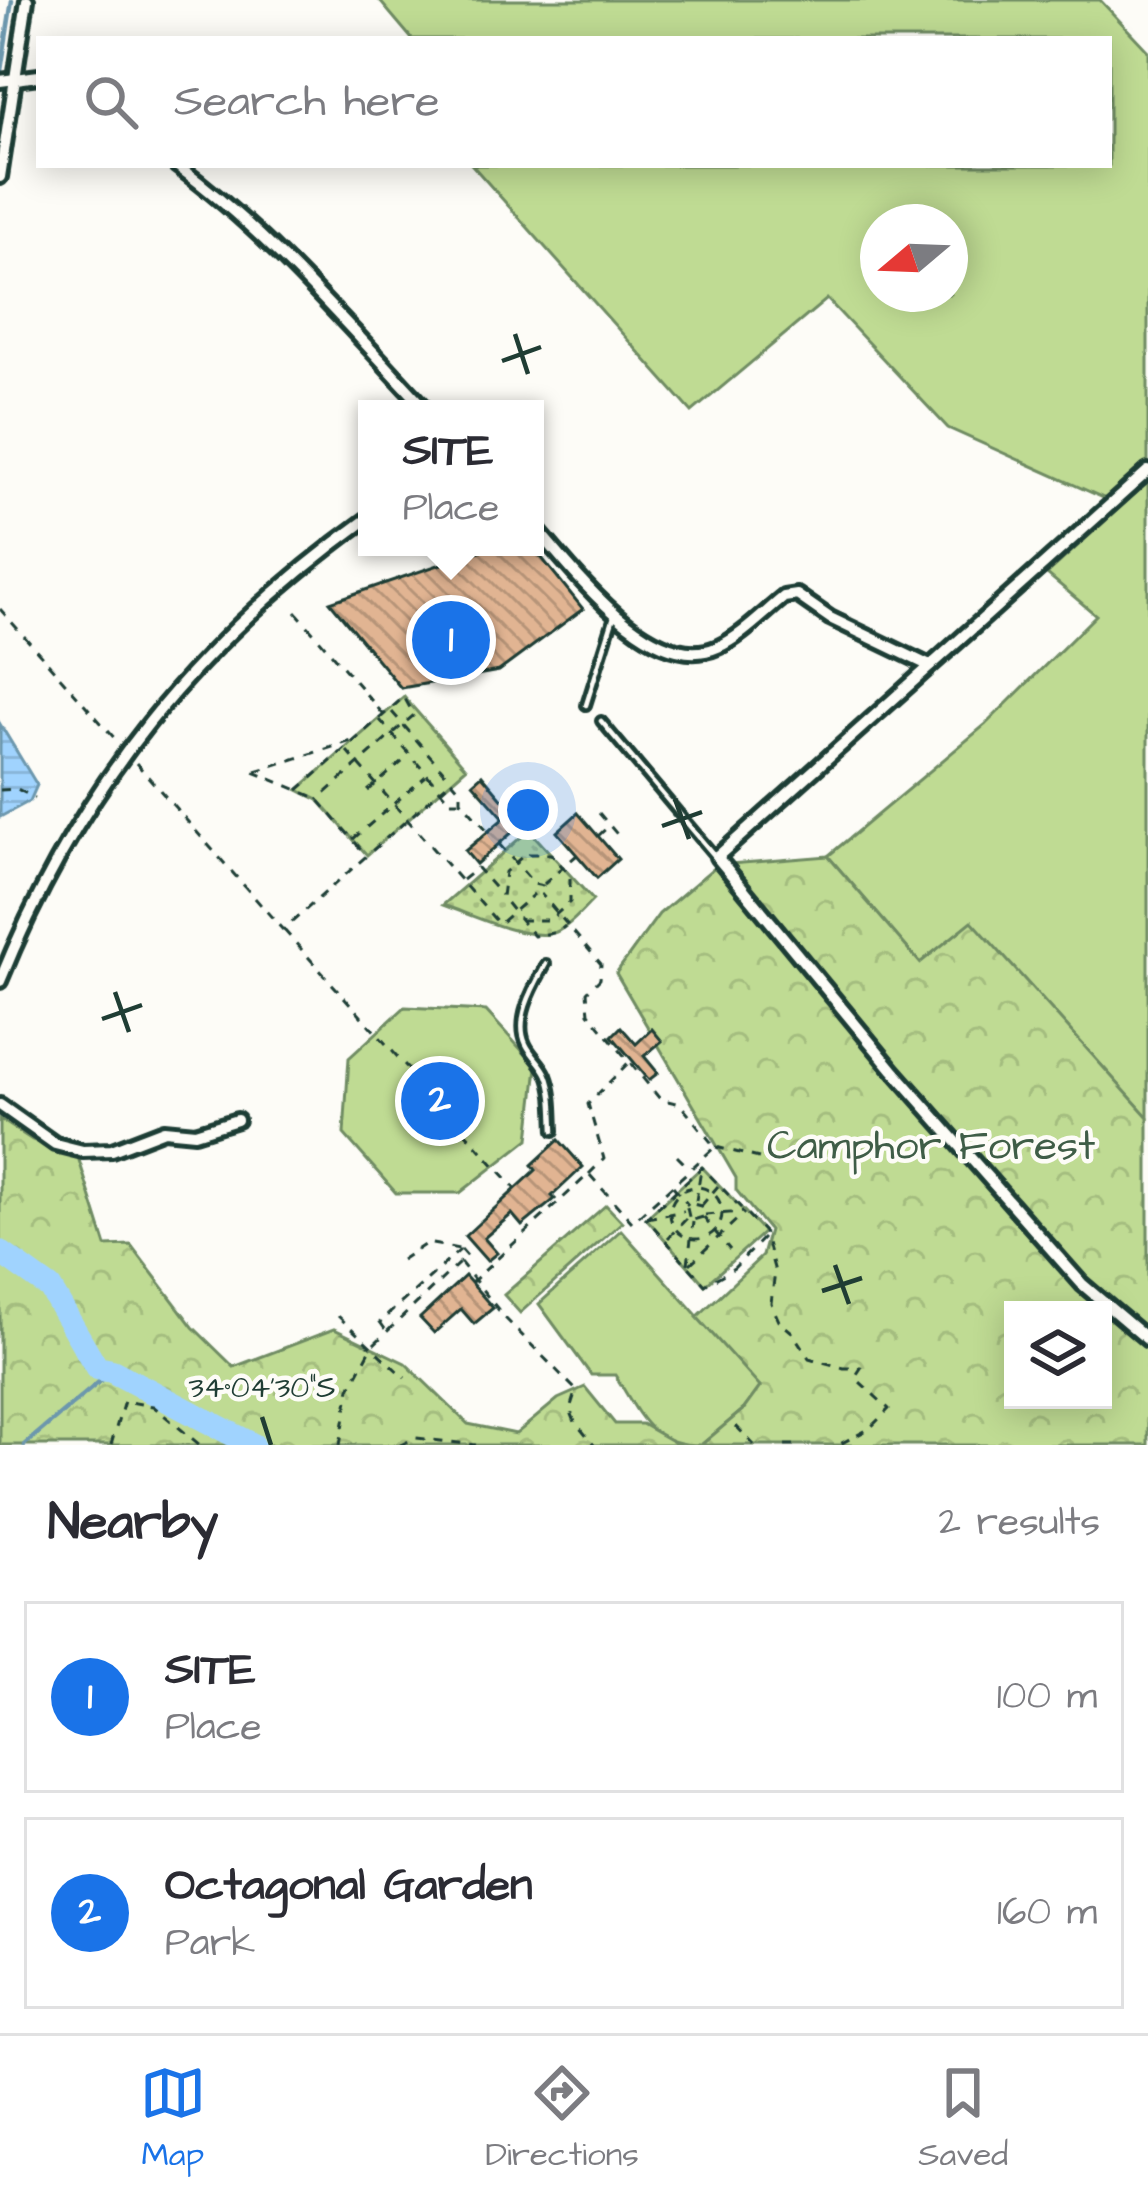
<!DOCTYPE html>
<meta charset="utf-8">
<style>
:root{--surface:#fff;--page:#f2f2f3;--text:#2b2b33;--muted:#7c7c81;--line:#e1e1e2;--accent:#1a73e8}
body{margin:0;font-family:"Architects Daughter",sans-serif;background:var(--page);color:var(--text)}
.controls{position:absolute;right:36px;bottom:36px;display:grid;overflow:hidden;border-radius:0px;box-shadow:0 6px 30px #0003}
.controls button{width:108px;height:108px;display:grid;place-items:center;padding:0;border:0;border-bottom:3px solid var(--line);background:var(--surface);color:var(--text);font:60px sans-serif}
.compass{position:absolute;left:860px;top:204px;width:108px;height:108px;border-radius:50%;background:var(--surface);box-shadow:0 6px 30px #0003;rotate:251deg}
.you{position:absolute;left:528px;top:810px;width:42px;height:42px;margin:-30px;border:9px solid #fff;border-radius:50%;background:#1a73e8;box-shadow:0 0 0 18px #1a73e833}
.badge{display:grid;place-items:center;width:78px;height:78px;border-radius:50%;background:var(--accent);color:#fff;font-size:39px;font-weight:700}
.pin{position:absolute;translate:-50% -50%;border:6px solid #fff;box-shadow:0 3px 12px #0006}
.popup{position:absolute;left:358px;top:400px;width:186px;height:156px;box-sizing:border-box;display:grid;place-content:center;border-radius:0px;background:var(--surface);filter:drop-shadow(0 3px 9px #0005);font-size:39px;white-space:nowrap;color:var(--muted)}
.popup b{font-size:45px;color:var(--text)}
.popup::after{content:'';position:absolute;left:50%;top:100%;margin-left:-24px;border:24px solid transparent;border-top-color:var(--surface)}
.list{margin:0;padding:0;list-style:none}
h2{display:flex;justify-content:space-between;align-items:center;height:156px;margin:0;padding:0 48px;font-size:51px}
h2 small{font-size:39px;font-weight:400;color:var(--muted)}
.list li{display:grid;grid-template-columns:78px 1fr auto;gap:36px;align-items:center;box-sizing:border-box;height:192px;margin:0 24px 24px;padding:0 24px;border:3px solid var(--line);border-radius:0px}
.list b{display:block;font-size:45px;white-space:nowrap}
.list p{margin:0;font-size:39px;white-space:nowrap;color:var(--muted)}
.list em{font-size:39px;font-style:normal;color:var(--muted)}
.icon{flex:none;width:66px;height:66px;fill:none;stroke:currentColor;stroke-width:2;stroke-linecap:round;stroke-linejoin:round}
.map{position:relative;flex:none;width:1148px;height:1445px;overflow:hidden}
.search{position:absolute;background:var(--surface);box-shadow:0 6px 30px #0003;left:36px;right:36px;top:36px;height:132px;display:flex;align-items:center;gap:30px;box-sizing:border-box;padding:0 42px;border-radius:0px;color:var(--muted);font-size:45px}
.sheet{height:588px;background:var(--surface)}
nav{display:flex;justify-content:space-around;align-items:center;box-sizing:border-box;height:168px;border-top:3px solid var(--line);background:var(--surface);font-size:33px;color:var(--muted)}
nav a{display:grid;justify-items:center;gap:6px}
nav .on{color:var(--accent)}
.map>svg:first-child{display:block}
.green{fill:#bfdb93;stroke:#6f8c64;stroke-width:3;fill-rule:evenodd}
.forest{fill:url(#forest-crowns);stroke:#6f8c64;stroke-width:3;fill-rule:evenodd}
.park{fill:url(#park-dots);stroke:#6f8c64;stroke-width:3}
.water{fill:url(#water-rules);stroke:#6c97ad;stroke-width:3}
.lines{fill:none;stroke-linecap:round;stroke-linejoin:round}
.stream{stroke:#6c97ad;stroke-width:4.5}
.river{stroke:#a0d3fe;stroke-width:24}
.building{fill:url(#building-back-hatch);stroke:#1f3d34;stroke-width:3}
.service-casing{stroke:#1f3d34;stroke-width:14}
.minor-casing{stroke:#1f3d34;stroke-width:20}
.path{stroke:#1f3d34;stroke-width:3;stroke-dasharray:9 9;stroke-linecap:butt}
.service{stroke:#fdfcf7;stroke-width:4.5}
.minor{stroke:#fdfcf7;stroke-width:10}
.ticks{fill:none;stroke:#1f3d34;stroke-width:4.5}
.labels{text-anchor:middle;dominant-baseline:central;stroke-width:9;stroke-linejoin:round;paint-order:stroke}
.park-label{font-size:42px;fill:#3f5d47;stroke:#fdfcf7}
.ticks-label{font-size:30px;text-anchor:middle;fill:#1f3d34;stroke:#fdfcf7;stroke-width:9;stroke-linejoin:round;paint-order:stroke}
</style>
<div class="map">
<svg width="1148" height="1445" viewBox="0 0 1148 1445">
<defs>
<pattern id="forest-crowns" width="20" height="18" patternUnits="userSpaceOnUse" patternTransform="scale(3)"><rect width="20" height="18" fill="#bfdb93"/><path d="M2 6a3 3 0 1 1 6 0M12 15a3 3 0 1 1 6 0" fill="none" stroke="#a4bd7f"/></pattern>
<pattern id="park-dots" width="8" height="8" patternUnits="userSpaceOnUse" patternTransform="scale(3)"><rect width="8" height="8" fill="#bfdb93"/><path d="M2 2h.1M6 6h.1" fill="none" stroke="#a4bd7f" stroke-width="1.8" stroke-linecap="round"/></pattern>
<pattern id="water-rules" width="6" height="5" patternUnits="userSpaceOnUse" patternTransform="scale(3)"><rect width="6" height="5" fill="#a0d3fe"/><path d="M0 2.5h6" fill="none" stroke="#89b6da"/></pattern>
<pattern id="building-back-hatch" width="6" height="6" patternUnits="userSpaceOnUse" patternTransform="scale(3)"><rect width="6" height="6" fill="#e1b492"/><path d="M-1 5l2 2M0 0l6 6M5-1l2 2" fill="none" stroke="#b69478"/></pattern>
</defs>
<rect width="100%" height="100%" fill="#fdfcf7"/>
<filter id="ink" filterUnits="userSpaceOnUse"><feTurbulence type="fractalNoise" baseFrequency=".00833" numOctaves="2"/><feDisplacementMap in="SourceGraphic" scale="24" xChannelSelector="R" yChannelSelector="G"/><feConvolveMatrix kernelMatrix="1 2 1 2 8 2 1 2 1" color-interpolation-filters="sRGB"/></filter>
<g filter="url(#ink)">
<g class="green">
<path d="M379 0H1100L1148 51V463L1108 500 948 428 827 299 692 412 472 165H1109V39H412ZM950 222V294H878V222Z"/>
<path d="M1148 482V1117L972 922 920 963 828 856 985 725 1096 615 1047 574Z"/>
<path d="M404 697 466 768 367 855 318 800 298 790Z"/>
<path d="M405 1007 486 1011 537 1067 529 1139 460 1193H396L344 1134 349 1058Z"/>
<path d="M702 1167 764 1232 705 1285 646 1218Z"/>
<path d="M621 1230 761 1387 744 1409 701 1445C648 1445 640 1414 615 1375H591L539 1304Z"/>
</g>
<g class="forest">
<path d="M828 856 920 963 972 921 1148 1117V1445H701L744 1409 760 1387 697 1317 762 1256 769 1230 736 1190V1178L616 973 659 914 717 865ZM1013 1310H1103V1400H1013Z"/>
<path d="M0 1119 32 1140 78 1157 106 1246 131 1245 193 1327 234 1367 334 1329 405 1363 468 1424 516 1434 558 1399 585 1387 615 1424H642L679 1445H0Z"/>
<path d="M606 1205 622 1222 520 1313 504 1295Z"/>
</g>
<path class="park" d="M529 830 593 900C583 910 569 927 556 932 530 943 470 914 443 905Z"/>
<path class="water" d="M0 724 37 785 30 801 0 817Z"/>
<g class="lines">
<g class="stream">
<path d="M0 77 12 0"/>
<path d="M24 1445 112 1371"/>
</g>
<path class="river" d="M0 1252 50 1288 97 1368 112 1371 253 1445"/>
</g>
<g class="building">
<path d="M491 547H533L583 609 499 671 401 688 330 602Z"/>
<path d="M482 775 523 823 476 864 465 851 504 818 473 783Z"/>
<path d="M578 813 618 859 597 878 557 832Z"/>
<path d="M621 1027 636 1044 652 1029 662 1041 644 1056 658 1073 649 1080 612 1036Z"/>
<path d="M559 1140 583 1167 552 1196 555 1199 522 1226 512 1214 484 1238 497 1253 487 1261 465 1236 536 1170 532 1165Z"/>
<path d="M465 1276 493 1308 474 1324 461 1309 434 1333 420 1318Z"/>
</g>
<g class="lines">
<g class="service-casing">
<g id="service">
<path d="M586 705 615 613"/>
<path d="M601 721 713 854"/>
<path d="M546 964C534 986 514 1019 526 1044 531 1055 542 1063 547 1075 554 1093 553 1112 554 1131"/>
</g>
</g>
<g class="minor-casing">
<g id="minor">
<path d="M0 81 39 76"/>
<path d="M176 165C270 234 346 324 426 409"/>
<path d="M0 177 27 0"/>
<path d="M1148 471 717 857 893 1070 1082 1284 1148 1340"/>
<path d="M535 527C573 570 652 677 718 647 741 637 764 613 784 597L797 595 830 618 930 666"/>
<path d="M0 981C80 785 195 643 367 519"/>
<path d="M0 1105 55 1144 83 1151 112 1150 164 1130 195 1133 237 1120"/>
</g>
</g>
<g class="path">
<path d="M0 609 118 742"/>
<path d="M296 612 383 714"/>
<path d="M392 712 461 791V801L488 831"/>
<path d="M380 720 450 801H459"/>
<path d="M347 751 499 924 534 894"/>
<path d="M136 763 283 930 452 780"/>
<path d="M256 771 355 740"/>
<path d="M254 772 317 798 365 854"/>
<path d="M0 790 17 789 35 798"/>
<path d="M298 790 404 697 414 715 318 800"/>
<path d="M368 791 409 756"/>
<path d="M599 813 621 839"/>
<path d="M598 836 608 827"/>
<path d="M353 839 426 776"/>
<path d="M499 844 534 884 543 886 542 894"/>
<path d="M462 880 477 868 501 895"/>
<path d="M544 884 577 855"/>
<path d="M520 920H550L570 902V875L551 854H525L505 872 502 897C512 910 523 923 534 936L558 932 565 926"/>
<path d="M284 930 515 1188"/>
<path d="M716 1147 759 1158"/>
<path d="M677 1156 689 1168"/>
<path d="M589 1174 604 1159 588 1104 632 1059"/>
<path d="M673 1186 688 1205"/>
<circle cx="696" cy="1213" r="26"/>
<path d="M696 1201 701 1169"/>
<path d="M701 1206 718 1186"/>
<path d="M705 1215 743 1212"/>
<path d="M703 1217 690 1221 687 1208 693 1204 701 1206 703 1217 730 1250"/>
<path d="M647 1218 684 1211"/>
<path d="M668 1238 686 1219"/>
<path d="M763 1238 734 1268 705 1285 646 1218 702 1167 764 1232 775 1272 771 1303 779 1321 792 1332 809 1358 844 1368H861L857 1374 860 1382 889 1409 869 1429 838 1445"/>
<path d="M461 1249 467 1256 460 1262 505 1318 576 1390 570 1409 575 1422 594 1445"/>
<path d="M401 1260 427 1243 459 1249"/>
<path d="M688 1264 693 1222"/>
<path d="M690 1264 744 1213"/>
<path d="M471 1283 589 1174 632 1222 715 1147 680 1104 660 1099 589 1013 587 992 600 979 601 964 541 894"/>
<path d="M338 1316 405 1378"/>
<path d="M385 1329 380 1322 460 1250"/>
<path d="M736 1426 754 1445"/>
<path d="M111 1445 124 1401 153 1406 200 1445"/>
<path d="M340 1445 350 1388 373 1345 459 1263"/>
<path d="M400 1445 416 1438 476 1445"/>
<path d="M785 1445H799"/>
</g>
<use href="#service" class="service"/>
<use href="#minor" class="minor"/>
</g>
</g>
<path class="ticks" d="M515 334 528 374M502 361 541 347M675 799 689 839M662 826 702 812M115 992 129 1032M102 1019 142 1005M835 1265 849 1304M822 1291 862 1278M262 1417 271 1445"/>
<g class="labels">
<g class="park-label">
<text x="931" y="1147">Camphor Forest</text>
</g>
</g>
<g class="ticks-label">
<text x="262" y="1397">34°04'30"S</text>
</g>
</svg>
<div class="controls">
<button><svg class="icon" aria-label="layers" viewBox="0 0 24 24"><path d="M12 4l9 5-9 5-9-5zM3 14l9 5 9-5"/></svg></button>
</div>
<svg class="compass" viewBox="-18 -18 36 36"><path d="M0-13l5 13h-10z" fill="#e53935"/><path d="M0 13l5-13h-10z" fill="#7c7c81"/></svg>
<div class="you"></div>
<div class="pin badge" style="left:451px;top:640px">1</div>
<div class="popup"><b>SITE</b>Place</div>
<div class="pin badge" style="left:440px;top:1101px">2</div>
<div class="search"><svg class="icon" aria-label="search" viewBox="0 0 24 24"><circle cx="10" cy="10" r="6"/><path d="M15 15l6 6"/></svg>Search here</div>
</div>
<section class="sheet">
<h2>Nearby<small>2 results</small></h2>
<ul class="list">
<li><span class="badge">1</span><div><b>SITE</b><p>Place</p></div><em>100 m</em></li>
<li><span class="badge">2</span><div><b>Octagonal Garden</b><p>Park</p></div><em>160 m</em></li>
</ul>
</section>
<nav>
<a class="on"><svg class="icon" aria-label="map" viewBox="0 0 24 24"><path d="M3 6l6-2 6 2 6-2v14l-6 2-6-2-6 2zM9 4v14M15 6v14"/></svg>Map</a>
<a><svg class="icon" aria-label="directions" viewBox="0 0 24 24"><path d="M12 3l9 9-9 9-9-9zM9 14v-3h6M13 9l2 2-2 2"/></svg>Directions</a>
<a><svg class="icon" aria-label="saved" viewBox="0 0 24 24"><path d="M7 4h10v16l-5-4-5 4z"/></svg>Saved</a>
</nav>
